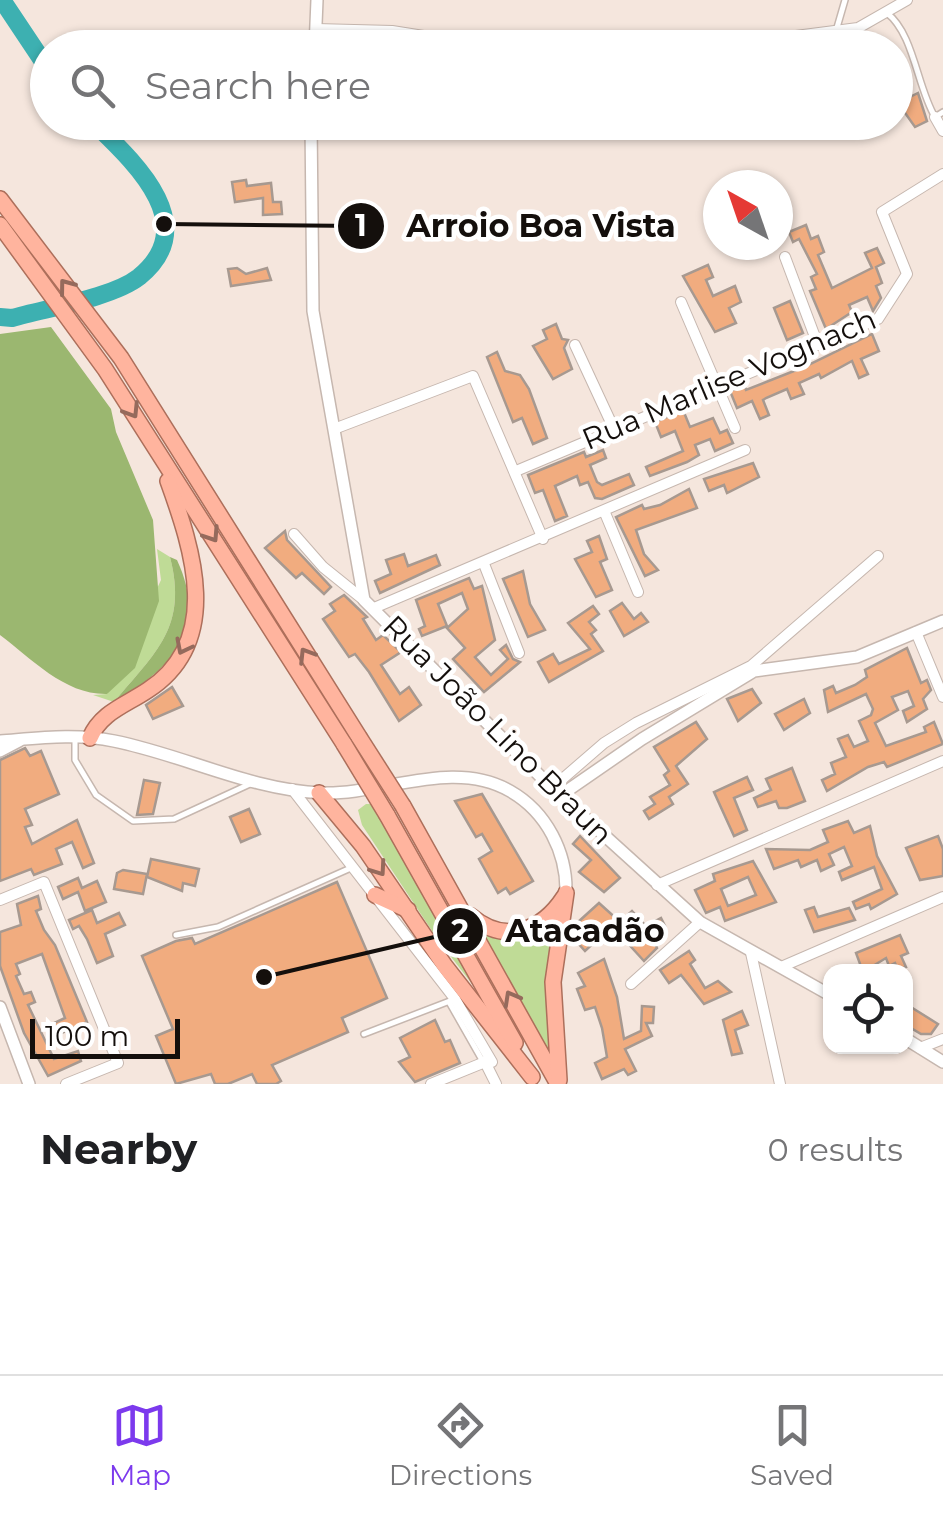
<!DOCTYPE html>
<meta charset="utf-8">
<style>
:root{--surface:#fff;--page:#f2f2f2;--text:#202124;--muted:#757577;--line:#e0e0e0;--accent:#7c3aed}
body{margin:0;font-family:Montserrat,sans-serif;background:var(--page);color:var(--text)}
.controls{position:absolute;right:30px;bottom:30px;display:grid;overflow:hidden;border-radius:20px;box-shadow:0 2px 8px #0004}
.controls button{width:90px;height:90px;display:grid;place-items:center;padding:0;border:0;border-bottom:2px solid var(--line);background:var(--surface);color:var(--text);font:50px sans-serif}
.compass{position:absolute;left:703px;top:170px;width:90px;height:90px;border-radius:50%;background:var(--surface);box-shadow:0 2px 8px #0004;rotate:320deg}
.scale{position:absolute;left:30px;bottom:25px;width:150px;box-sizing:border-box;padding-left:10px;border:5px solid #140f0c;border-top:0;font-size:28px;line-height:35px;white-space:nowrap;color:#140f0c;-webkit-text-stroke:8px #fff;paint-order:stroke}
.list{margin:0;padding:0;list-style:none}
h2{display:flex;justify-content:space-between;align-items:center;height:130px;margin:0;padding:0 40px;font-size:42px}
h2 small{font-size:32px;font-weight:400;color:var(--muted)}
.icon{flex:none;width:55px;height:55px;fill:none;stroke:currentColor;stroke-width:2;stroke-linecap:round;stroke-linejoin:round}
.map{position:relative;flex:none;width:943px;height:1084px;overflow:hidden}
.search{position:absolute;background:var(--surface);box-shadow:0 2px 8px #0004;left:30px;right:30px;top:30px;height:110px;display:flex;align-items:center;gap:25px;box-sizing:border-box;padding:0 35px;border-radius:55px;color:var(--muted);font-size:38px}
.sheet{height:290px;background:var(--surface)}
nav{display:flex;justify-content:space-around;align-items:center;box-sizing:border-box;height:140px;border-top:2px solid var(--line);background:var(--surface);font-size:28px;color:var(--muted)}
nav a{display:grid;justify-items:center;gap:5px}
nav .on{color:var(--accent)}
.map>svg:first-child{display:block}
.green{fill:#bfdb96}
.forest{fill:#9bb770}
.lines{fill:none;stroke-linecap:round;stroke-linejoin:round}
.river{stroke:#3db0b1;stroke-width:18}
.building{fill:#f1ac7f;stroke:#a79990;stroke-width:2.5;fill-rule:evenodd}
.service-casing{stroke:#c6b7af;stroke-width:8}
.minor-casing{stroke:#c6b7af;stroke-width:12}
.tertiary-casing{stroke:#c6b7af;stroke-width:14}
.trunk-casing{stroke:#ad6f5b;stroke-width:18}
.service{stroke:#fff;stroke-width:5}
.minor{stroke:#fff;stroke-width:10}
.tertiary{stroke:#fff;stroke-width:11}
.trunk{stroke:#ffb49e;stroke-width:15}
.trunk-bridge-casing{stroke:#ad6f5b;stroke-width:18;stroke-linecap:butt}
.trunk-bridge{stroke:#ffb49e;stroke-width:15}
.oneway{stroke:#956a5c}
.labels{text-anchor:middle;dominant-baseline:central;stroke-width:9;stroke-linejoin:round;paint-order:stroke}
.street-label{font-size:30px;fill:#140f0c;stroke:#fff}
.leader{fill:none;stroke:#140f0c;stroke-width:4}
.callout-dot{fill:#140f0c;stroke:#fff;stroke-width:4}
.mark-label{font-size:30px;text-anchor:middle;font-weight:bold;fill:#fff}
.callout-label{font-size:32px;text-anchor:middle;font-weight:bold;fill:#140f0c;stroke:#fff;stroke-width:9;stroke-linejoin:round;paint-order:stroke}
</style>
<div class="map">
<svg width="943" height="1084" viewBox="0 0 943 1084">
<rect width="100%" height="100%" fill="#f5e6dd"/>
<g class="green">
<path d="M157 549 170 557C188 627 156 652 114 702L93 695 107 694 161 580Z"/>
<path d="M366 804H372L493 1011 438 940 362 825 358 810Z"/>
<path d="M558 921 549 975V1060L479 927C508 940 534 947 558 921Z"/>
</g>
<g class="forest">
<path d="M51 327 111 409 116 432 153 520 159 601 135 668 107 694C65 695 32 659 0 635V334Z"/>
<path d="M170 557 177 560C209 629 172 669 114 702 156 652 188 627 170 557Z"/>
</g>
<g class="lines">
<g class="river">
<path d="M2 0 48 69"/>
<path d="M0 317 12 318C46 308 112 298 139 277 204 224 132 160 93 122"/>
</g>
</g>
<g class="building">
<path d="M918 93 927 121 915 127 898 103Z"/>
<path d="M246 180 247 186 271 183 273 202H281L282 214 263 215V198L235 202 232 182Z"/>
<path d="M806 225 811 239 818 236 824 252 818 255 832 288 872 268 865 253 877 248 884 263 876 267 882 283 876 286 881 298 873 311 867 297 849 305 852 312 826 329 810 291 816 289 811 277 817 274 799 239 793 242 789 232Z"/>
<path d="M708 265 713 277 706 280 713 296 735 286 741 302 729 308 736 323 715 332 683 276Z"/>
<path d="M237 268 246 274 267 268 271 280 231 286 228 269Z"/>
<path d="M790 301 803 333 787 340 774 308Z"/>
<path d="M556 324 562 339 568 340 564 348 572 369 553 379 533 346 547 339 543 330Z"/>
<path d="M872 334 879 351 861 359 868 374 859 378 852 361 821 378 819 374 799 383 804 394 791 399 787 389 766 398 763 400 769 415 760 419 752 401 737 408 730 391 744 385 746 390 804 367Z"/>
<path d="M497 352 505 371 520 375 529 389 547 438 533 444 522 418 513 422 487 357Z"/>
<path d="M683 410 690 427 713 418 720 433 727 430 733 443 715 451 710 439 695 445 699 455 687 462 650 476 646 467 683 451 675 431 661 437 655 422Z"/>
<path d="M603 450 606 458 590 465 597 482 602 485 629 474 634 485 602 499 595 498 588 482 580 485 577 476 555 486 567 516 555 521 543 490 535 493 528 475 584 452 586 457Z"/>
<path d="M753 463 759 477 727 493 724 485 709 491 704 479Z"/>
<path d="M689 489 697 508 636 530 644 554 658 570 645 576 616 517 642 505 644 509 660 505Z"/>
<path d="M285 531 287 540 331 587 324 594 302 573 296 578 265 548Z"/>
<path d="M599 536 607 559 600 562 612 590 596 597 575 559 592 552 587 541Z"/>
<path d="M404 554 408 566 436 555 440 565 380 593 375 581 391 574 386 560Z"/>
<path d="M523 571 530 604 545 630 528 637 503 579Z"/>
<path d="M469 578 474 589 482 586 495 640 475 657 491 675 508 659 500 650 506 645 513 659 520 662 484 692 453 659 465 648 447 628 468 609 462 593 438 604 447 626 422 636 419 629 425 626 416 600Z"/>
<path d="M344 595 367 617 363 619 376 640 383 635 401 652 381 665 400 694 409 687 421 705 399 721 369 672 355 654 349 657 323 619 335 611 330 604Z"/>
<path d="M622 603 634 619 641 613 648 622 624 636 610 611Z"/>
<path d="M593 606 599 614 589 622 596 630 591 634 603 651 549 682 538 662 553 654 559 664 590 649 568 623Z"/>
<path d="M907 648 921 683 927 680 931 690 923 699 927 709 907 722 903 711 914 706 908 691 892 697 898 710 875 723 886 746 926 732 924 727 934 722 943 744 887 767 884 762 868 767 827 791 822 780 835 774 831 763 846 757 838 739 848 735 854 747 868 741 859 721 871 715 873 709 866 694 828 712 824 690 833 686 836 693 855 685 867 677 865 670Z"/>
<path d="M172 687 183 706 153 719 146 705Z"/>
<path d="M752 689 761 703 738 721 727 699Z"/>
<path d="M804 699 810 713 784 730 775 714Z"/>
<path d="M696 722 707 739 676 766 688 784 669 797 673 804 649 819 644 811 655 804 650 797 670 785 664 775 669 771 654 747Z"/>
<path d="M25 748 30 756 41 751 59 794 25 809 32 825 25 827 32 844 77 820 94 863 83 868 72 842 56 849 62 864 34 875 31 869 0 881V760Z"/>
<path d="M792 768 805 801 787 808H779L776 801 758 807 754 798 771 790 766 779Z"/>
<path d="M747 777 753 790 734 798 747 830 734 836 714 792Z"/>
<path d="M144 780 160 783 153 814 137 815Z"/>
<path d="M482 794 533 881 510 894 506 888 498 893 479 859 492 851 482 834 476 837 455 801Z"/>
<path d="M249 809 260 834 241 842 230 817Z"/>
<path d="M848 821 854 833 870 826 877 856 897 894 871 909 869 904 856 909 853 902 882 889 874 867 842 880 839 872 852 866 844 847 829 854 834 865 821 871 817 860 801 867 798 860 774 869 766 849 810 850 828 842 823 830Z"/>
<path d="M580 836 620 878 604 892 579 872 591 860 573 844Z"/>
<path d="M938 836 943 849V876L920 880 906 848Z"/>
<path d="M151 859 199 869 195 886 183 883 182 891 147 877Z"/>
<path d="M753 861 776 902 725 921 720 907 706 913 695 890 715 881 713 874ZM748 877 756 895 728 906 721 889Z"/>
<path d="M123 870 147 874 143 894 114 889 117 873Z"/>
<path d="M78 878 82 888 97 881 106 902 85 911 78 892 63 899 58 887Z"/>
<path d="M337 882 387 998 342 1018 348 1032 272 1065 281 1081 276 1084H257L252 1074 228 1084H215L211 1074 176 1084 156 1036 173 1029 142 956 176 941 192 938 195 944Z"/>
<path d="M38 896 41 909 36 911 44 930 55 945 87 1022 59 1034 54 1023 65 1018 42 954 16 964 20 974 16 976 24 994 31 992 35 1002 28 1005 54 1059 78 1051 81 1061 48 1076 24 1033 0 966V932L21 925 17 904Z"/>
<path d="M599 903 620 922 632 911 646 926 661 918 665 926 650 934 657 948 644 961 612 926 585 951 577 942 586 934 577 923Z"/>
<path d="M814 907 818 917 849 908 855 920 814 932 805 910Z"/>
<path d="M92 910 97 923 119 913 125 925 105 934 113 956 97 963 87 939 79 926 73 929 69 920Z"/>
<path d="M900 935 908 953 901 956 906 967 898 970 895 963 889 966 886 958 863 972 856 953Z"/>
<path d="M689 951 695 960 690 964 705 988 718 981 731 992 704 1004 681 975 669 983 660 970Z"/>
<path d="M604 959 617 997 624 1039 641 1031 642 1006 654 1007 653 1023H646L652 1036 625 1049 636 1071 628 1075 624 1069 602 1079 595 1063 607 1057 602 1028 595 1007 585 1010 577 989 585 986 578 973Z"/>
<path d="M906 1004 938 1024 931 1034H921L906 1025Z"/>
<path d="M742 1011 748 1025 735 1030 742 1053 732 1055 723 1020Z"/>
<path d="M435 1020 445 1042 450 1040 460 1063 415 1082 399 1062 410 1057 400 1038Z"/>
</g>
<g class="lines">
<g class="service-casing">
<g id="service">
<path d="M887 13C914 34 917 87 935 117L943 112"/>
<path d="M836 31 845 0"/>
<path d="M75 739V760L96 795 133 821 174 819 252 783"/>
<path d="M176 935 218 927 353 867"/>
<path d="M449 1002 482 1060"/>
<path d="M364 1034 455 999"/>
</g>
</g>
<g class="minor-casing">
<g id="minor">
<path d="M316 29 392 31 499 48"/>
<path d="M702 48 858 28 907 0"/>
<path d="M935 117 943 131"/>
<path d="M785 257 818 345"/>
<path d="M681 302 735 428"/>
<path d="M575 345 614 429"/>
<path d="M334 429 473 376 543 539"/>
<path d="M516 471 878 319 907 274 882 212 943 174"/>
<path d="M605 513 638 592"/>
<path d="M294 534 323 567 364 600"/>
<path d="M484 564 519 653"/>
<path d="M374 608 745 450"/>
<path d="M916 632 943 697"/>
<path d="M552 788 604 743 636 723 751 666 878 556"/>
<path d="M292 789 455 999 492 1062H485"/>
<path d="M657 885 943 761"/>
<path d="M0 900 44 882 118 1063 66 1084"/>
<path d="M751 953 780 1084"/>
<path d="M781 967 943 897"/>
<path d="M631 984 700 922"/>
<path d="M920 1048 943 1039"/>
<path d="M485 1062 496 1084"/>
<path d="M431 1084 485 1062"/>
</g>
</g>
<g class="tertiary-casing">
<g id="tertiary">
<path d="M315 48 317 0"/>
<path d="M311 122 313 311 364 600 552 788 700 922 830 995"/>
<path d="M0 741C39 738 76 733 114 741 184 755 250 790 322 793 383 795 453 758 510 791 547 812 567 853 566 893"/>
<path d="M0 751 19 741"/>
<path d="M561 795 642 739 754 671 857 657 943 621"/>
<path d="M0 1007 29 1084"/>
<path d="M906 1039 943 1062"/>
</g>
</g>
<g class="trunk-casing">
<g id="trunk">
<path d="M0 199 121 358 359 737"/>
<path d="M0 225 105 369 344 744"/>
<path d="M90 738C101 712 126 705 148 690 223 641 193 550 168 481"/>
<path d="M319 793 363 846 445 966 532 1077"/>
<path d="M403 806 558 1084"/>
<path d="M387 815 515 1043"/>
<path d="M375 895 408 910"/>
<path d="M471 916C505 945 542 931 564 897"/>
<path d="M559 1080 553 982 566 893"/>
</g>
</g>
<use href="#service" class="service"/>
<use href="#minor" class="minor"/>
<use href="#tertiary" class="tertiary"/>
<use href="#trunk" class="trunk"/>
<g class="trunk-bridge-casing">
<g id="trunk-bridge">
<path d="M359 737 403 806"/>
<path d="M344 744 387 815"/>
</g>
</g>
<use href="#trunk-bridge" class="trunk-bridge"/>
</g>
<defs><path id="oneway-chevron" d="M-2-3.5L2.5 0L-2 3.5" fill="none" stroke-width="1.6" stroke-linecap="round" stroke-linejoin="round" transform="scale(2.5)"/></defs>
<g class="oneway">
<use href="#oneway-chevron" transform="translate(66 286) rotate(-127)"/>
<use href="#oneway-chevron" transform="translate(132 411) rotate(58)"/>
<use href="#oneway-chevron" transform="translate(212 535) rotate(57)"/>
<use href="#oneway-chevron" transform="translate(183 647) rotate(117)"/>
<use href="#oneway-chevron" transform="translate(306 655) rotate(-122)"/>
<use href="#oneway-chevron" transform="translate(379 869) rotate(55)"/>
<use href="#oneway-chevron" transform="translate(511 998) rotate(-119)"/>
</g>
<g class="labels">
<g class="street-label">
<text transform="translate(729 379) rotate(-23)">Rua Marlise Vognach</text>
<text transform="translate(498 730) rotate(45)">Rua João Lino Braun</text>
</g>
</g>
<path class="leader" d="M164 224L361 226M264 977L460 931"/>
<g class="callout-dot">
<circle cx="164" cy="224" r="10"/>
<circle cx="264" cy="977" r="10"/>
<circle cx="361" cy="226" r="25"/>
<circle cx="460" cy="931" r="25"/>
</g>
<g class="mark-label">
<text x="361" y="236">1</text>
<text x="460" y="941">2</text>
</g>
<g class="callout-label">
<text x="541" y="237">Arroio Boa Vista</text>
<text x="585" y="942">Atacadão</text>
</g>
</svg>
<div class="controls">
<button><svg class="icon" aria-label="locate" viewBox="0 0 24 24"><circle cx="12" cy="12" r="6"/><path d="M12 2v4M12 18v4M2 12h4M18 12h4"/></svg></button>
</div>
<svg class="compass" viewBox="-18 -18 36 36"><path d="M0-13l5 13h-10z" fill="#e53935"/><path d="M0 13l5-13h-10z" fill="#757577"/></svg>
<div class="scale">100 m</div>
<div class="search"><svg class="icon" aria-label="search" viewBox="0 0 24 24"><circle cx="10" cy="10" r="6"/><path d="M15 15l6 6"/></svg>Search here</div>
</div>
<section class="sheet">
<h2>Nearby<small>0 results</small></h2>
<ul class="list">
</ul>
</section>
<nav>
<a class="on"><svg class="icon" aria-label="map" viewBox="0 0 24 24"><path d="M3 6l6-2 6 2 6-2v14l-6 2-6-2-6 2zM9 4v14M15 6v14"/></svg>Map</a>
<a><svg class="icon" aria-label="directions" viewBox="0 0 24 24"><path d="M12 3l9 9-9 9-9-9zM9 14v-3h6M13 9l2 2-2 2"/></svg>Directions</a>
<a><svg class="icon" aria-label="saved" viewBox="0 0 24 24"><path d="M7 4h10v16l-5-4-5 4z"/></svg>Saved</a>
</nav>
